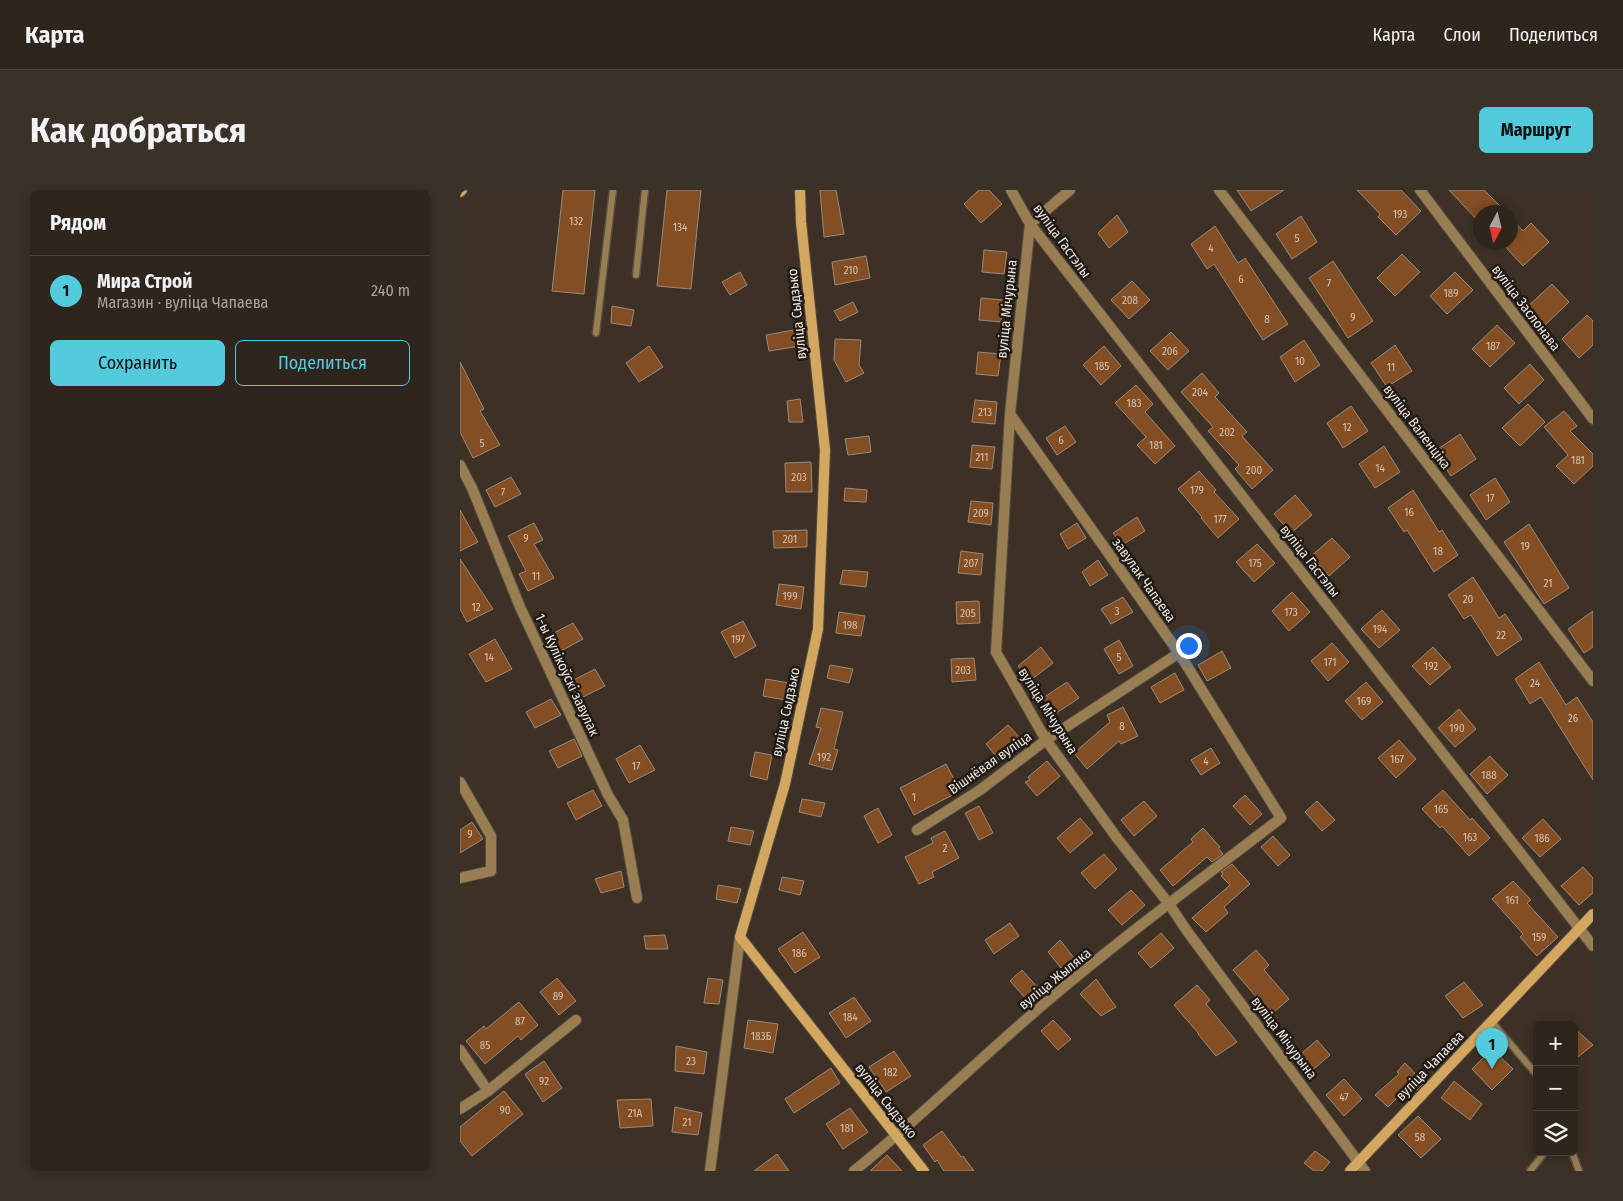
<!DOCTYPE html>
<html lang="ru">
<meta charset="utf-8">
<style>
:root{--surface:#2e251c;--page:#3a3129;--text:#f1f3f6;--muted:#a7a5a3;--line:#49423b;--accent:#54cadd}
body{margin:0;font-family:"Fira Sans Condensed",sans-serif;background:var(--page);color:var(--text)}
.controls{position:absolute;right:15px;bottom:15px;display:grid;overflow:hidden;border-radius:8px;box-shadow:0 2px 12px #0003}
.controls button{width:45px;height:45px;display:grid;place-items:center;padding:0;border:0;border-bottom:1px solid var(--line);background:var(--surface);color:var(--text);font:25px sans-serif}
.compass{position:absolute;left:1013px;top:15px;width:45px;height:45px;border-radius:50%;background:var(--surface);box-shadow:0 2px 12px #0003;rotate:187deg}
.you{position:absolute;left:728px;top:455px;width:18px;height:18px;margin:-12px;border:4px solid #fff;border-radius:50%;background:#1a73e8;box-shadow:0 0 0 8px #1a73e833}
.badge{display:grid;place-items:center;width:32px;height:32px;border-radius:50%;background:var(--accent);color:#111;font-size:16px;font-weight:700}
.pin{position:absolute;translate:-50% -41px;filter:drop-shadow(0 1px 2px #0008)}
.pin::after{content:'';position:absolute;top:26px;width:18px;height:15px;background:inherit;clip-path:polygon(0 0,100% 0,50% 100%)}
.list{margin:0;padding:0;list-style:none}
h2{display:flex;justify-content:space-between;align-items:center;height:65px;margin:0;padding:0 20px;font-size:21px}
h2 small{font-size:16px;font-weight:400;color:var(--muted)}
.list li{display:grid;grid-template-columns:32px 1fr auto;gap:15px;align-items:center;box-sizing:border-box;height:70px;padding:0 20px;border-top:1px solid var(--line)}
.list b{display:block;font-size:19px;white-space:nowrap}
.list p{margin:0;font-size:16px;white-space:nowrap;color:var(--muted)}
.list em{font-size:16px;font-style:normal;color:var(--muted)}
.actions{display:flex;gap:10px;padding:15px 20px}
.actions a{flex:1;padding:11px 0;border:1px solid var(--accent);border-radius:8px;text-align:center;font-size:18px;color:var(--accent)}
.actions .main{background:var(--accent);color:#111}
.icon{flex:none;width:28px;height:28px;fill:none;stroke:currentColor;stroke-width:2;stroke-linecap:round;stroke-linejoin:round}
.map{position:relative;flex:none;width:1133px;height:981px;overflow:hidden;border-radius:8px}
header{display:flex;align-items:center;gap:30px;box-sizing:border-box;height:70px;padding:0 25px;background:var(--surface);border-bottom:1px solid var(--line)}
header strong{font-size:24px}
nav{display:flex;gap:28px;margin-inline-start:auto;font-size:18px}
.intro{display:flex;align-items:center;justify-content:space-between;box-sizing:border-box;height:120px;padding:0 30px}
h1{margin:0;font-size:35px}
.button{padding:12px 22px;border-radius:8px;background:var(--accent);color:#111;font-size:18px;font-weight:700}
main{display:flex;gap:30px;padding:0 30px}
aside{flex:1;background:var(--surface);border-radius:8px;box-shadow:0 2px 12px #0003}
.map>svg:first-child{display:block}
.building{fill:#834e24;stroke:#9a897e}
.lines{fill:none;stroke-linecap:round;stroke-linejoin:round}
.lane-casing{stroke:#594e43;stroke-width:9}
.street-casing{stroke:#594e43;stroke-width:12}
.secondary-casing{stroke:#594e43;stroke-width:12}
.lane{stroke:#997e53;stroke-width:6}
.street{stroke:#997e53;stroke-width:10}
.secondary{stroke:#d3a760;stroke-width:10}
.labels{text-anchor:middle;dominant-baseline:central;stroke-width:5;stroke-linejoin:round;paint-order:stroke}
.number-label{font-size:11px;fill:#d4c1b1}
.street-label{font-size:14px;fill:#efe7e0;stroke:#1f1a15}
</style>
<header>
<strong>Карта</strong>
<nav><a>Карта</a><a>Слои</a><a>Поделиться</a></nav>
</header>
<div class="intro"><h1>Как добраться</h1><a class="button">Маршрут</a></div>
<main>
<aside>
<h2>Рядом<small></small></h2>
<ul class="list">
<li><span class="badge">1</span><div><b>Мира Строй</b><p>Магазин · вуліца Чапаева</p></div><em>240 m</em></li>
</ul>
<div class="actions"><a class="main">Сохранить</a><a>Поделиться</a></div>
</aside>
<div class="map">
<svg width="1133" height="981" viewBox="0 0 1133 981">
<rect width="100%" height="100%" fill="#3d3125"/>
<g class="building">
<path d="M103 0H135L124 104 92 101Z"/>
<path d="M207 0H241L231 99 197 96Z"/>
<path d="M360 0H376L384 44 364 47Z"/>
<path d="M519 0H529L542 14 521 33 504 14Z"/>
<path d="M777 0H824L791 21Z"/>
<path d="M897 0H941L961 21 936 45 918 27 920 24Z"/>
<path d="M989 0H1024L1046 22H1020V33Z"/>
<path d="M657 25 668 42 649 58 638 43Z"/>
<path d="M841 26 857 52 832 69 816 44Z"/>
<path d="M1050 27 1063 41 1071 33 1089 52 1063 76 1041 52H1050Z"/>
<path d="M755 36 778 73 785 68 828 134 803 150 754 74 747 79 731 54Z"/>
<path d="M524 60 547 62 544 84 522 82Z"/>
<path d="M942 64 960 82 935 106 917 88Z"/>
<path d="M406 66 410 88 375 95 372 72Z"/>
<path d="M873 71 913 131 888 148 849 88Z"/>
<path d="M280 82 287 95 270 105 262 92Z"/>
<path d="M995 82 1013 100 987 124 970 106Z"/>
<path d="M672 91 690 110 669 129 651 110Z"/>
<path d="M1092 94 1109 112 1084 136 1066 118Z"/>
<path d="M521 108 544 110 541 132 519 130Z"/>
<path d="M393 112 398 122 380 131 374 121Z"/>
<path d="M152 116 174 120 171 136 151 133Z"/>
<path d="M1127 125 1133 131V155L1119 168 1102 149Z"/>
<path d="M1037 135 1055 153 1030 177 1012 159Z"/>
<path d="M339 139 341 147 346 148 347 155 309 161 306 145Z"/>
<path d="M711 142 729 161 708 180 690 161Z"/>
<path d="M375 149 401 150 399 175 404 183 386 192 374 170Z"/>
<path d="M844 150 860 175 835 192 820 167Z"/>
<path d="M935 155 952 181 927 197 911 173Z"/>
<path d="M189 156 203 177 179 192 166 173Z"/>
<path d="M644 156 661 176 641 195 623 175Z"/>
<path d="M518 162 541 164 538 186 516 184Z"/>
<path d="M0 172 24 219 20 221 40 255 13 268 0 242Z"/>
<path d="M1070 174 1084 190 1059 214 1044 198Z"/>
<path d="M742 183 759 203 755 207 787 242 782 246 813 280 792 299 775 279 779 275 748 241 753 237 721 202Z"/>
<path d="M676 195 693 214 685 222 715 256 695 274 677 255 686 247 655 213Z"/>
<path d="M340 209 343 232H329L327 211Z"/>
<path d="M515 210 537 212 535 234 512 232Z"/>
<path d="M1068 214 1085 232 1060 256 1042 238Z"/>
<path d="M891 216 908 241 883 258 867 233Z"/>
<path d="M1104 221 1117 236 1110 241 1133 264V276L1114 294 1096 276 1108 265 1084 237Z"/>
<path d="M605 236 616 252 597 265 586 248Z"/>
<path d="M1000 244 1016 269 991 286 975 261Z"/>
<path d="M409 246 411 262 388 265 385 249Z"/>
<path d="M512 255 535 257 532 279 510 277Z"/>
<path d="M924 256 940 282 915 298 899 274Z"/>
<path d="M351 272 352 302H326L325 273Z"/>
<path d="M739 281 756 300 754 302 779 329 758 348 741 328 742 327 718 299Z"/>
<path d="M51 287 61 304 35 317 26 300Z"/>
<path d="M1035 288 1050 312 1026 330 1010 305Z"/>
<path d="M385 298 407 300 406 312 384 311Z"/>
<path d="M953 300 979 342 982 340 998 365 974 382 947 340 944 342 928 318Z"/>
<path d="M835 305 852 325 831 343 814 324Z"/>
<path d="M511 311 533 313 531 335 508 332Z"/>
<path d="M0 320 18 352 0 361Z"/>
<path d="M677 327 685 341 662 355 653 343Z"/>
<path d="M74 333 83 350 74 354 94 388 68 401 59 384 66 381 48 346Z"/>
<path d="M617 333 626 348 608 359 600 344Z"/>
<path d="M1069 334 1109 398 1084 414 1044 352Z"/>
<path d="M347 340V357L314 358 313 341Z"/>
<path d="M872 348 890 367 869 386 851 366Z"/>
<path d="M797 354 815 373 794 392 776 372Z"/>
<path d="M501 361 523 364 521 385 498 383Z"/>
<path d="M0 369 33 419 7 432 0 419Z"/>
<path d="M638 370 648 385 630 396 622 382Z"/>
<path d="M383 380 408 382 406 397 380 394Z"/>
<path d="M1013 387 1039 428 1045 424 1062 449 1037 466 1011 425 1004 429 988 405Z"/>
<path d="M319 394 344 397 341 419 316 415Z"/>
<path d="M832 402 850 422 829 441 812 421Z"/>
<path d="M663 407 673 422 651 434 641 419Z"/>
<path d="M519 411 520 433 497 434 496 412Z"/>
<path d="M922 420 940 440 919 458 901 439Z"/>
<path d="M1133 421V457L1124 463 1108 439Z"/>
<path d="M379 422 405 426 401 446 376 443Z"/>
<path d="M283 431 296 456 275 468 261 442Z"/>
<path d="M113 433 123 449 97 463 88 446Z"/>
<path d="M35 449 52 479 26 492 9 464Z"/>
<path d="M659 450 673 476 659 484 644 459Z"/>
<path d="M872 453 889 472 868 491 851 471Z"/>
<path d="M581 457 593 473 567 493V487L558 476Z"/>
<path d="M973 457 991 477 970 495 952 476Z"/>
<path d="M762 461 771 478 747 491 738 475Z"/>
<path d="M514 468 516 490 492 492 491 469Z"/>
<path d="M1079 472 1106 515 1117 507 1133 532V590L1081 507 1070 514 1055 489Z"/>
<path d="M370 475 393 479 389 493 367 488Z"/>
<path d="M135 479 145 496 119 509 110 492Z"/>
<path d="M715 483 724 500 700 513 691 497Z"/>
<path d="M306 489 329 493 325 510 303 506Z"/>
<path d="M607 492 619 508 595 524 583 508Z"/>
<path d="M906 492 923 512 902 530 885 511Z"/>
<path d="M91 509 101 525 75 538 66 522Z"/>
<path d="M663 517 678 546 661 554 659 551 627 579 614 563 650 532 647 525Z"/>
<path d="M361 518 383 522 374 559 378 560 372 580 349 574 361 538 356 537Z"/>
<path d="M999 519 1016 539 995 557 978 538Z"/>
<path d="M548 535 562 550 539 570 526 554Z"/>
<path d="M114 549 122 566 98 578 89 561Z"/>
<path d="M939 550 956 569 936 588 918 568Z"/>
<path d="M180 555 195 580 169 593 156 569Z"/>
<path d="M751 558 760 573 741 585 731 570Z"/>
<path d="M295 562 312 565 307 590 290 586Z"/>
<path d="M1030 566 1048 585 1027 604 1010 584Z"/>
<path d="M587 571 600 586 577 606 565 592 570 590 568 587Z"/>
<path d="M486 574 500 601 454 625 440 598Z"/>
<path d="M133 600 142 616 116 630 107 613Z"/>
<path d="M983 600 1010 630 1012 628 1030 648 1009 666 982 636 980 638 962 619Z"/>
<path d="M785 605 802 624 790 635 773 616Z"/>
<path d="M342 609 365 613 361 627 339 622Z"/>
<path d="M684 611 697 626 674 646 661 630Z"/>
<path d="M857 611 875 630 862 641 845 622Z"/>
<path d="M519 616 533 643 519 650 505 623Z"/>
<path d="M418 618 432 645 418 653 404 626Z"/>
<path d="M620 628 633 643 610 663 597 648Z"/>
<path d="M1083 629 1101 649 1080 667 1062 648Z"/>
<path d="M12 632 23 649 0 663V640Z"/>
<path d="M271 637 294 641 290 655 268 651Z"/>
<path d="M743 638 760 657 758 658 763 664 752 672 747 667 713 696 700 680 733 652 731 649Z"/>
<path d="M485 641 499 668 472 682 474 687 459 694 445 667 473 653 471 648Z"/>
<path d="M813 646 830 665 818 676 801 657Z"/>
<path d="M644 664 657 679 635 699 621 683Z"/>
<path d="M772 674 790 694 764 717 768 723 746 742 732 728 770 695 761 686 763 684 761 682Z"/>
<path d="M1123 677 1133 688V703L1119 715 1101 696Z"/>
<path d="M161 681 164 697 141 703 135 689Z"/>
<path d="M322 687 344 691 340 705 319 700Z"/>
<path d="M1053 691 1071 710 1067 713 1098 747 1077 766 1060 747 1063 744 1032 709Z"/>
<path d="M258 695 281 699 277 713 256 709Z"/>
<path d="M671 700 685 715 662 735 648 720Z"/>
<path d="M550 733 559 746 534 764 525 750Z"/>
<path d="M343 742 360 767 335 783 318 759Z"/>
<path d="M701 743 714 758 691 778 678 763Z"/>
<path d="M205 745 208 759H186L184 746Z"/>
<path d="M600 750 614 768 601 778 588 762Z"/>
<path d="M796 760 809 775 804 780 829 809 806 829 793 814 799 810 773 780Z"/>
<path d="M562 780 579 799 567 810 550 791Z"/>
<path d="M97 788 116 811 99 825 80 802Z"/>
<path d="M248 788 263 790 259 814 244 813Z"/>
<path d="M636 789 656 817 641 826 620 804Z"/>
<path d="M1004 792 1023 815 1003 828 985 806Z"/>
<path d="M737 795 750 810 746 814 777 852 756 866 738 844H739L714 815Z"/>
<path d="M394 807 411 831 386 848 369 823Z"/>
<path d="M59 812 78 835 61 850 58 846 25 874 6 851 24 836 26 839Z"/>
<path d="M288 830 318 834 313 863 284 858Z"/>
<path d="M593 830 611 849 598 860 581 841Z"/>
<path d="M1114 838 1133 855 1114 870Z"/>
<path d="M857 850 870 865 847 885 834 870Z"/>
<path d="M216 856 247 862 244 884 215 881Z"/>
<path d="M1032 859 1053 879 1032 900 1012 879Z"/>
<path d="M434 861 451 886 426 902 409 877Z"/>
<path d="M84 871 102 898 83 912 65 884Z"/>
<path d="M945 873 964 893 957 900 951 894 928 917 915 905 939 884 937 882Z"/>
<path d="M371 878 380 893 334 923 325 909Z"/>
<path d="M884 889 902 909 884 926 866 905Z"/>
<path d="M994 891 1022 914 1010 930 981 908Z"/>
<path d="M44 901 63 924 12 966 0 951V937Z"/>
<path d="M191 909 193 936 160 938 157 910Z"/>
<path d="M215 917 242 923 238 945 212 942Z"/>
<path d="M390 918 408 942 383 959 366 934Z"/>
<path d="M958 926 981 949 961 968 938 945Z"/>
<path d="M482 941 501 967 503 966 514 981H484L477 970 475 972 463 955Z"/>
<path d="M855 961 870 972 862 981H854L844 973Z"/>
<path d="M317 964 329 981H294Z"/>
<path d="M427 965 442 981H410Z"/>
</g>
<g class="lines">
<g class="lane-casing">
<g id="lane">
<path d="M176 85 185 0"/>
<path d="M136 143 153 0"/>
<path d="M1031 831 1077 885"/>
<path d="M1112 962 1119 981"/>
<path d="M1070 981 1085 962"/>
</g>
</g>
<g class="street-casing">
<g id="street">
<path d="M551 0 570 34 1133 756"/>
<path d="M610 0 570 34 550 224 536 462 586 550 657 648 709 714 727 741 905 981"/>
<path d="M759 0 1133 491"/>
<path d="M960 0 1133 229"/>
<path d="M0 275 12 298 60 417 148 605 163 630 177 708"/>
<path d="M0 592 31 646V681L0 688"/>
<path d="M457 640 520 600 586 550 719 463"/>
<path d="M0 860 28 901"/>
<path d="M0 919 28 901 116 830"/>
<path d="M250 981 280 747"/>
<path d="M394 981C460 928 520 868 585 813 661 748 742 689 821 628L719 463 550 224"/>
</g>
</g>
<g class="secondary-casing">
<g id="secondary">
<path d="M340 0 341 32 365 260 358 439 325 594 280 747 464 981"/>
<path d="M0 2 2 0"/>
<path d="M890 981 1133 724"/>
</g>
</g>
<use href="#lane" class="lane"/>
<use href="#street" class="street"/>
<use href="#secondary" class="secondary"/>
</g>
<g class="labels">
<g class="number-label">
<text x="940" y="24">193</text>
<text x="116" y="31">132</text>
<text x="220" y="37">134</text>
<text x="837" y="48">5</text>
<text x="751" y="58">4</text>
<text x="391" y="80">210</text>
<text x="781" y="89">6</text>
<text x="869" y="93">7</text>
<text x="991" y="103">189</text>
<text x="670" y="110">208</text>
<text x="893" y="127">9</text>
<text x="807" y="129">8</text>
<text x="1033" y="156">187</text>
<text x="710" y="161">206</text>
<text x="840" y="171">10</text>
<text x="642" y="176">185</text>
<text x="931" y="177">11</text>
<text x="740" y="202">204</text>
<text x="674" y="213">183</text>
<text x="525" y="222">213</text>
<text x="887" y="237">12</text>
<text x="767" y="242">202</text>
<text x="601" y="250">6</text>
<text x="22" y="253">5</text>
<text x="696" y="255">181</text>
<text x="522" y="267">211</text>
<text x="1118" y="270">181</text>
<text x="920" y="278">14</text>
<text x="794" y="280">200</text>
<text x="339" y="287">203</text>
<text x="737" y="300">179</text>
<text x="43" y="302">7</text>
<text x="1030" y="308">17</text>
<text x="949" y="322">16</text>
<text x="521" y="323">209</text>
<text x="760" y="329">177</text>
<text x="66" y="348">9</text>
<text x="330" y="349">201</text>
<text x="1065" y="356">19</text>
<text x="978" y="361">18</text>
<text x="511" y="373">207</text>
<text x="795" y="373">175</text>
<text x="76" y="386">11</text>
<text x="1088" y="393">21</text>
<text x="330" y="406">199</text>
<text x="1008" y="409">20</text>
<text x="16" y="417">12</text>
<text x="657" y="421">3</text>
<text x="831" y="422">173</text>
<text x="508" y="423">205</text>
<text x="390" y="435">198</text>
<text x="920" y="439">194</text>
<text x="1041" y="445">22</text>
<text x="278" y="449">197</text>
<text x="29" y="467">14</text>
<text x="659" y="467">5</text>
<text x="870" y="472">171</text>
<text x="971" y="476">192</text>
<text x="503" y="480">203</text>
<text x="1075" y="493">24</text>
<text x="904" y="511">169</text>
<text x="1113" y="528">26</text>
<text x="662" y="536">8</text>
<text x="997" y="538">190</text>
<text x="364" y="567">192</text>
<text x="937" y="569">167</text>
<text x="746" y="571">4</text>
<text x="176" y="576">17</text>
<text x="1029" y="585">188</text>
<text x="454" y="607">1</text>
<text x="981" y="619">165</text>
<text x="10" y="644">9</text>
<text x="1010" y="647">163</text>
<text x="1082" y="648">186</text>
<text x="485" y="658">2</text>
<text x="1052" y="710">161</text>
<text x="1079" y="747">159</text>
<text x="339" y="763">186</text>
<text x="98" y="806">89</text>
<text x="390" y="827">184</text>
<text x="60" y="831">87</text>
<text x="301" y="846">183Б</text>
<text x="25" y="855">85</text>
<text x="231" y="871">23</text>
<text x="430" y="882">182</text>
<text x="84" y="891">92</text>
<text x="884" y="907">47</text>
<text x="45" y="920">90</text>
<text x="175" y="923">21А</text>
<text x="227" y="932">21</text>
<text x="387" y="938">181</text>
<text x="960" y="947">58</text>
</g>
<g class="street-label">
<text transform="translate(602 51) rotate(54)">вуліца Гастэлы</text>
<text transform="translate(1066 118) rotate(53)">вуліца Заслонава</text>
<text transform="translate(547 119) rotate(-84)">вуліца Мічурына</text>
<text transform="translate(337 124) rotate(-96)">вуліца Сыдзько</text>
<text transform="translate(957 237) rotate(53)">вуліца Валенціка</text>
<text transform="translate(850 371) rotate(52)">вуліца Гастэлы</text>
<text transform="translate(684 390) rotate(55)">завулак Чапаева</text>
<text transform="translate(107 485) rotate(65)">1-ы Кулікоўскі завулак</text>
<text transform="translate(588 521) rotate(58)">вуліца Мічурына</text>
<text transform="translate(326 522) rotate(-78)">вуліца Сыдзько</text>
<text transform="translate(530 573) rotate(-35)">Вішнёвая вуліца</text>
<text transform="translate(595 789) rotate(-39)">вуліца Жыляка</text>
<text transform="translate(824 848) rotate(53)">вуліца Мічурына</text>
<text transform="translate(970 876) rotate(-46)">вуліца Чапаева</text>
<text transform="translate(426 911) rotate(52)">вуліца Сыдзько</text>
</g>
</g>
</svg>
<div class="controls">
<button>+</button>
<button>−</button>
<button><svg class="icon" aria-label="layers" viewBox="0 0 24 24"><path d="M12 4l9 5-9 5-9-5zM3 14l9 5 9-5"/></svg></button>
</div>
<svg class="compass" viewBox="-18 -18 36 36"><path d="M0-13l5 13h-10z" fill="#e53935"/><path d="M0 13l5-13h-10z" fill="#a7a5a3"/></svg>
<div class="you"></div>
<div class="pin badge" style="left:1032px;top:879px">1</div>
</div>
</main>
